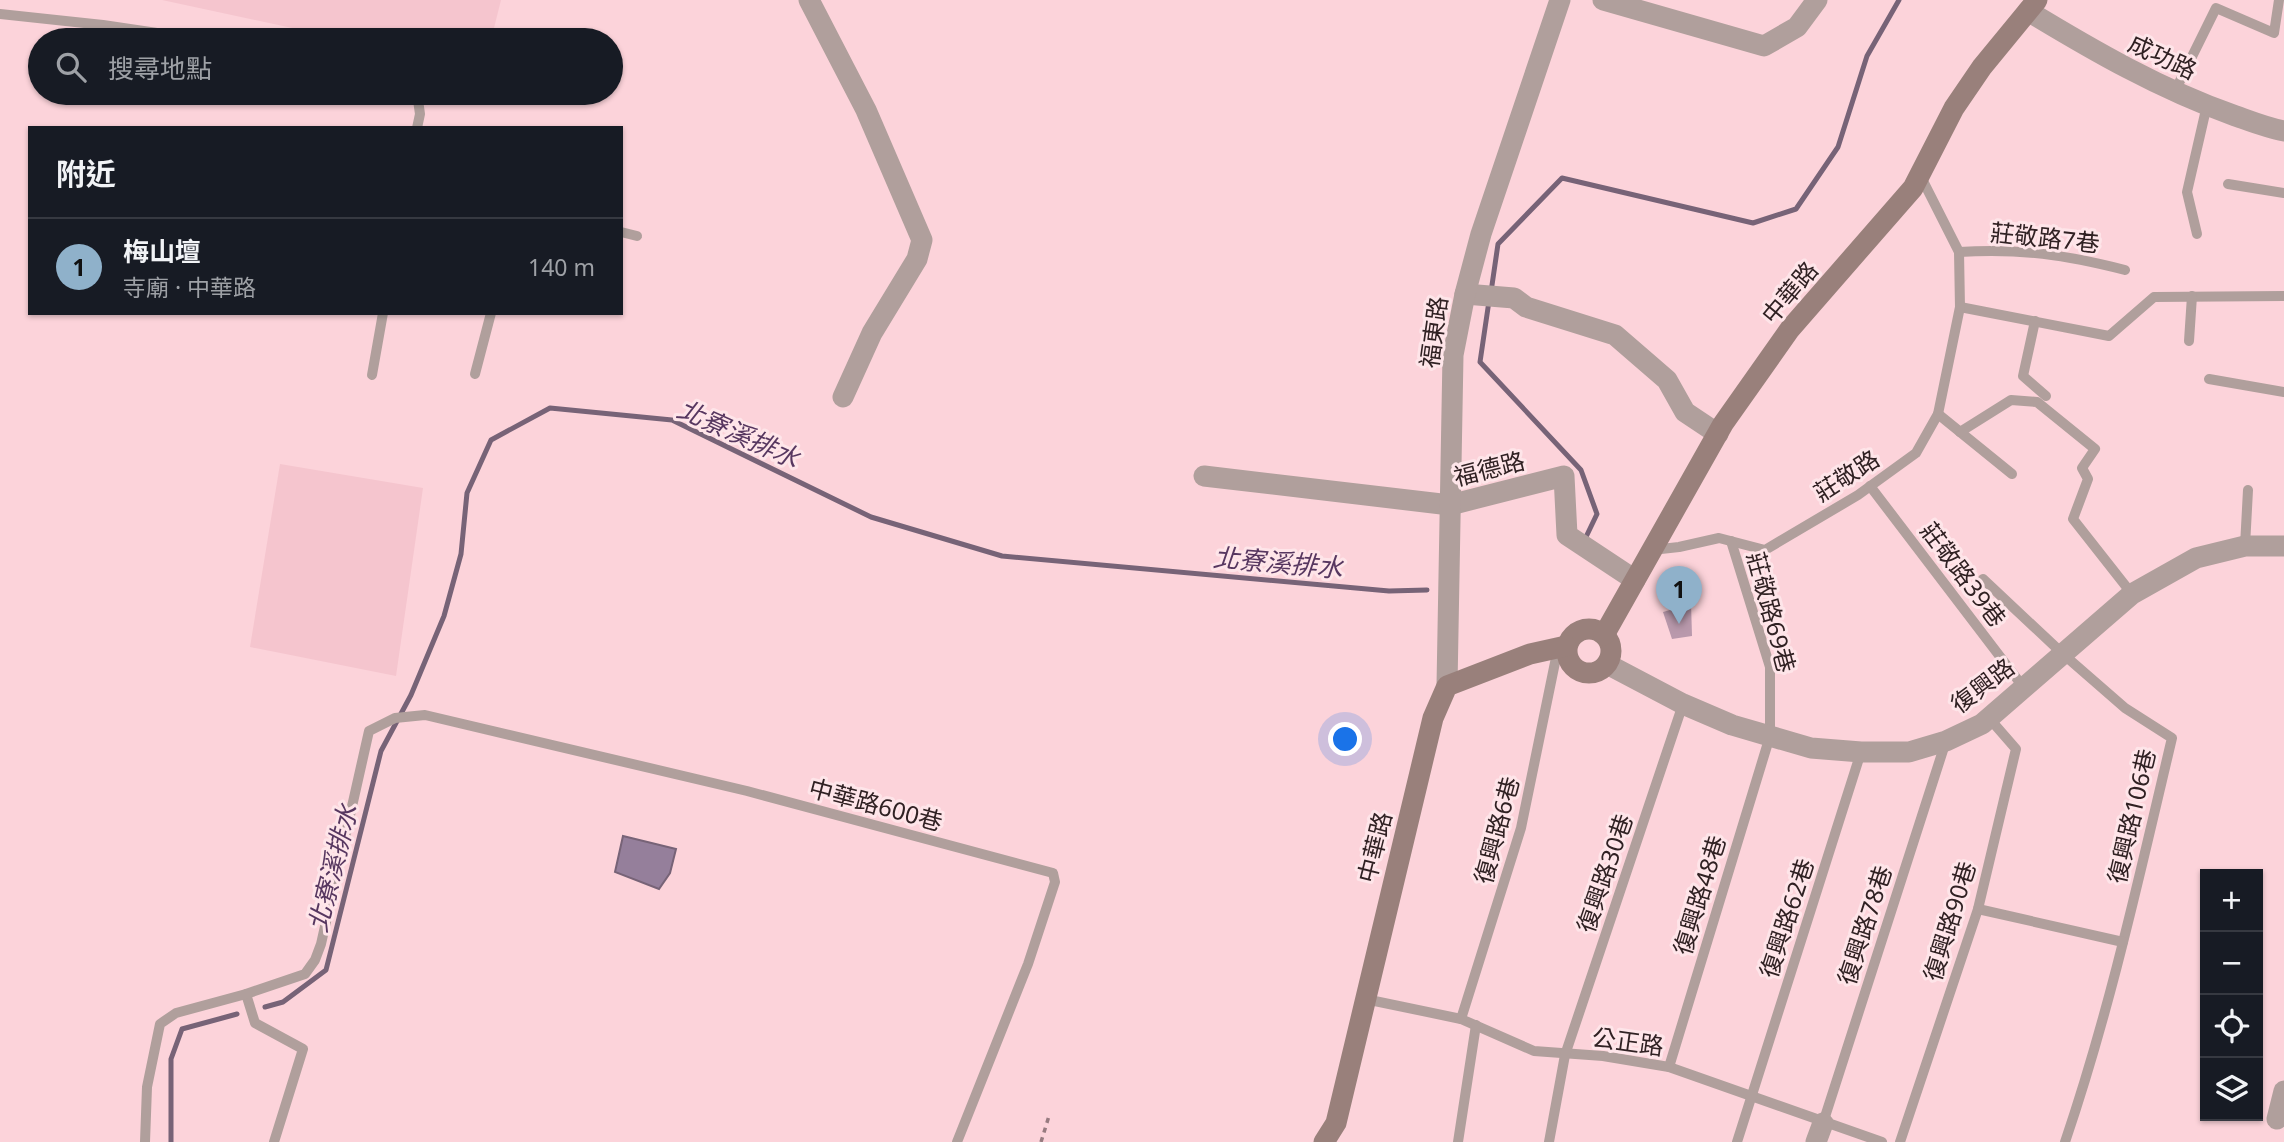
<!DOCTYPE html>
<html lang="zh-TW">
<meta charset="utf-8">
<style>
:root{--surface:#171b24;--page:#20242c;--text:#f1f3f6;--muted:#9ea1a6;--line:#363941;--accent:#8fb1ca}
body{margin:0;font-family:"Noto Sans","Noto Sans TC",sans-serif;background:var(--page);color:var(--text)}
.controls{position:absolute;right:21px;bottom:21px;display:grid;overflow:hidden;border-radius:0px;box-shadow:0 2px 5px #0004}
.controls button{width:63px;height:63px;display:grid;place-items:center;padding:0;border:0;border-bottom:2px solid var(--line);background:var(--surface);color:var(--text);font:35px sans-serif}
.you{position:absolute;left:1346px;top:740px;width:24px;height:24px;margin:-18px;border:5px solid #fff;border-radius:50%;background:#1a73e8;box-shadow:0 0 0 10px #1a73e833}
.badge{display:grid;place-items:center;width:46px;height:46px;border-radius:50%;background:var(--accent);color:#111;font-size:23px;font-weight:700}
.pin{position:absolute;translate:-50% -58px;filter:drop-shadow(0 2px 4px #0008)}
.pin::after{content:'';position:absolute;top:37px;width:24px;height:21px;background:inherit;clip-path:polygon(0 0,100% 0,50% 100%)}
.list{margin:0;padding:0;list-style:none}
h2{display:flex;justify-content:space-between;align-items:center;height:91px;margin:0;padding:0 28px;font-size:30px}
h2 small{font-size:23px;font-weight:400;color:var(--muted)}
.list li{display:grid;grid-template-columns:46px 1fr auto;gap:21px;align-items:center;box-sizing:border-box;height:98px;padding:0 28px;border-top:2px solid var(--line)}
.list b{display:block;font-size:26px;white-space:nowrap}
.list p{margin:0;font-size:23px;white-space:nowrap;color:var(--muted)}
.list em{font-size:23px;font-style:normal;color:var(--muted)}
.icon{flex:none;width:38px;height:38px;fill:none;stroke:currentColor;stroke-width:2;stroke-linecap:round;stroke-linejoin:round}
.map{position:relative;flex:none;width:2284px;height:1142px;overflow:hidden}
.search{position:absolute;background:var(--surface);box-shadow:0 2px 5px #0004;left:28px;top:28px;width:595px;height:77px;display:flex;align-items:center;gap:18px;box-sizing:border-box;padding:0 24px;border-radius:38px;color:var(--muted);font-size:26px}
.panel{position:absolute;background:var(--surface);box-shadow:0 2px 5px #0004;left:28px;top:126px;width:595px;height:189px;border-radius:0px}
.map>svg:first-child{display:block}
.built{fill:#f5c5ce}
.water{fill:#957f9b;stroke:#776377;stroke-width:2}
.lines{fill:none;stroke-linecap:round;stroke-linejoin:round}
.stream{stroke:#776377;stroke-width:5}
.building{fill:#b999ac}
.path{stroke:#977b80;stroke-width:3.5;stroke-dasharray:5 5;stroke-linecap:butt}
.lane{stroke:#b09f9c;stroke-width:10}
.street{stroke:#b09f9c;stroke-width:21}
.secondary{stroke:#99807b;stroke-width:21}
.labels{text-anchor:middle;dominant-baseline:central;stroke-width:6;stroke-linejoin:round;paint-order:stroke}
.street-label{font-size:24px;fill:#302123;stroke:#fee5e9}
.water-label{font-size:26px;font-style:italic;fill:#573760;stroke:#fee5e9}
</style>
<div class="map">
<svg width="2284" height="1142" viewBox="0 0 2284 1142">
<rect width="100%" height="100%" fill="#fcd3da"/>
<g class="built">
<path d="M162 0H501L491 40H348Z"/>
<path d="M280 464 423 488 396 676 250 647Z"/>
</g>
<path class="water" d="M623 836 676 849 670 873 659 889 615 872Z"/>
<g class="lines">
<g class="stream">
<path d="M1491 292 1498 244 1562 178 1753 223 1796 209 1838 147 1867 56 1899 0"/>
<path d="M1489 301 1480 362 1581 470 1597 514 1585 539"/>
<path d="M265 1007 283 1002 326 970 381 751 411 695 444 616 461 554 467 493 491 440 550 408 672 420 871 517 1002 556 1389 591 1427 590"/>
<path d="M171 1142V1059L182 1029 237 1014"/>
</g>
</g>
<path class="building" d="M1691 604 1692 636 1672 639 1663 612Z"/>
<g class="lines">
<path class="path" d="M1041 1142 1049 1116"/>
<g class="lane">
<path d="M0 14 103 25 204 40"/>
<path d="M2175 91 2216 8 2274 33 2279 0"/>
<path d="M417 93 420 114 417 128"/>
<path d="M2228 184 2284 193"/>
<path d="M621 232 637 236"/>
<path d="M2197 234 2187 192 2207 105"/>
<path d="M1959 252C2020 248 2066 255 2125 270"/>
<path d="M1960 307 2109 336 2154 297 2284 296"/>
<path d="M2035 321 2023 376 2046 396"/>
<path d="M2189 341 2192 296"/>
<path d="M475 374 491 313"/>
<path d="M372 375 383 313"/>
<path d="M2209 379 2284 392"/>
<path d="M1938 414 2012 474"/>
<path d="M1960 432 2011 400 2037 402 2095 449 2082 468 2088 479 2073 519 2132 594"/>
<path d="M1870 486 2024 688"/>
<path d="M2245 546 2248 490"/>
<path d="M1652 550 1679 547 1719 538 1765 550 1858 495 1916 453 1938 414 1960 307 1959 252 1920 175"/>
<path d="M1983 579 2063 654 2125 708 2172 738C2140 873 2110 1010 2065 1142"/>
<path d="M1978 909 2123 942"/>
<path d="M246 994 255 1023 303 1049 274 1142"/>
<path d="M1365 999 1461 1019 1534 1051 1603 1056 1669 1067 1882 1142"/>
<path d="M1461 1019 1521 828 1558 648"/>
<path d="M1669 1067 1770 736V667L1731 541"/>
<path d="M1823 1123 1946 741"/>
<path d="M145 1142 147 1087 160 1024 176 1013 246 994 305 974 315 960 321 944 369 731 395 718 425 715 747 791 1053 873 1055 882 1028 964 957 1142"/>
<path d="M1458 1142 1476 1025"/>
<path d="M1549 1142 1565 1055 1683 704"/>
<path d="M1737 1142 1861 752"/>
<path d="M1900 1142 1978 909 2016 749 1989 718"/>
</g>
<g class="street">
<path d="M809 0 866 110 922 240 917 259 872 333 843 397"/>
<path d="M1603 0 1764 46 1797 27 1817 0"/>
<path d="M2028 11C2094 51 2160 89 2233 115 2250 121 2267 128 2284 131"/>
<path d="M1465 294 1514 298 1526 307 1615 335 1667 380 1685 412 1718 434"/>
<path d="M1204 476 1450 505 1564 476 1567 535 1635 580"/>
<path d="M1607 664 1683 704 1732 725 1811 748 1861 752H1909L1946 741 1982 724 2132 594 2196 558 2245 546H2284"/>
<path d="M1447 686 1453 355 1465 294 1481 234 1560 0"/>
<path d="M2277 1119 2284 1091"/>
<path d="M1816 1142 1823 1123"/>
</g>
<g class="secondary">
<circle cx="1589" cy="651" r="22"/>
<path d="M1604 635 1723 424 1790 329 1913 188 1954 108 1982 67 2037 0"/>
<path d="M1324 1142 1336 1123 1433 718 1447 686 1530 654 1566 646"/>
</g>
</g>
<g class="labels">
<g class="street-label">
<text transform="translate(2163 56) rotate(25)">成功路</text>
<text transform="translate(2045 237) rotate(6)">莊敬路7巷</text>
<text transform="translate(1789 292) rotate(-50)">中華路</text>
<text transform="translate(1433 332) rotate(-82)">福東路</text>
<text transform="translate(1489 468) rotate(-14)">福德路</text>
<text transform="translate(1846 475) rotate(-33)">莊敬路</text>
<text transform="translate(1964 574) rotate(53)">莊敬路39巷</text>
<text transform="translate(1772 612) rotate(75)">莊敬路69巷</text>
<text transform="translate(1982 685) rotate(-37)">復興路</text>
<text transform="translate(876 804) rotate(15)">中華路600巷</text>
<text transform="translate(2131 816) rotate(-77)">復興路106巷</text>
<text transform="translate(1496 830) rotate(-75)">復興路6巷</text>
<text transform="translate(1374 847) rotate(-76)">中華路</text>
<text transform="translate(1604 873) rotate(-71)">復興路30巷</text>
<text transform="translate(1699 895) rotate(-73)">復興路48巷</text>
<text transform="translate(1786 918) rotate(-72)">復興路62巷</text>
<text transform="translate(1949 921) rotate(-73)">復興路90巷</text>
<text transform="translate(1864 925) rotate(-72)">復興路78巷</text>
<text transform="translate(1628 1041) rotate(8)">公正路</text>
</g>
<g class="water-label">
<text transform="translate(739 433) rotate(24)">北寮溪排水</text>
<text transform="translate(1278 562) rotate(5)">北寮溪排水</text>
<text transform="translate(332 868) rotate(-76)">北寮溪排水</text>
</g>
</g>
</svg>
<div class="controls">
<button>+</button>
<button>−</button>
<button><svg class="icon" aria-label="locate" viewBox="0 0 24 24"><circle cx="12" cy="12" r="6"/><path d="M12 2v4M12 18v4M2 12h4M18 12h4"/></svg></button>
<button><svg class="icon" aria-label="layers" viewBox="0 0 24 24"><path d="M12 4l9 5-9 5-9-5zM3 14l9 5 9-5"/></svg></button>
</div>
<div class="you"></div>
<div class="pin badge" style="left:1679px;top:624px">1</div>
<div class="search"><svg class="icon" aria-label="search" viewBox="0 0 24 24"><circle cx="10" cy="10" r="6"/><path d="M15 15l6 6"/></svg>搜尋地點</div>
<section class="panel">
<h2>附近<small></small></h2>
<ul class="list">
<li><span class="badge">1</span><div><b>梅山壇</b><p>寺廟 · 中華路</p></div><em>140 m</em></li>
</ul>
</section>
</div>
